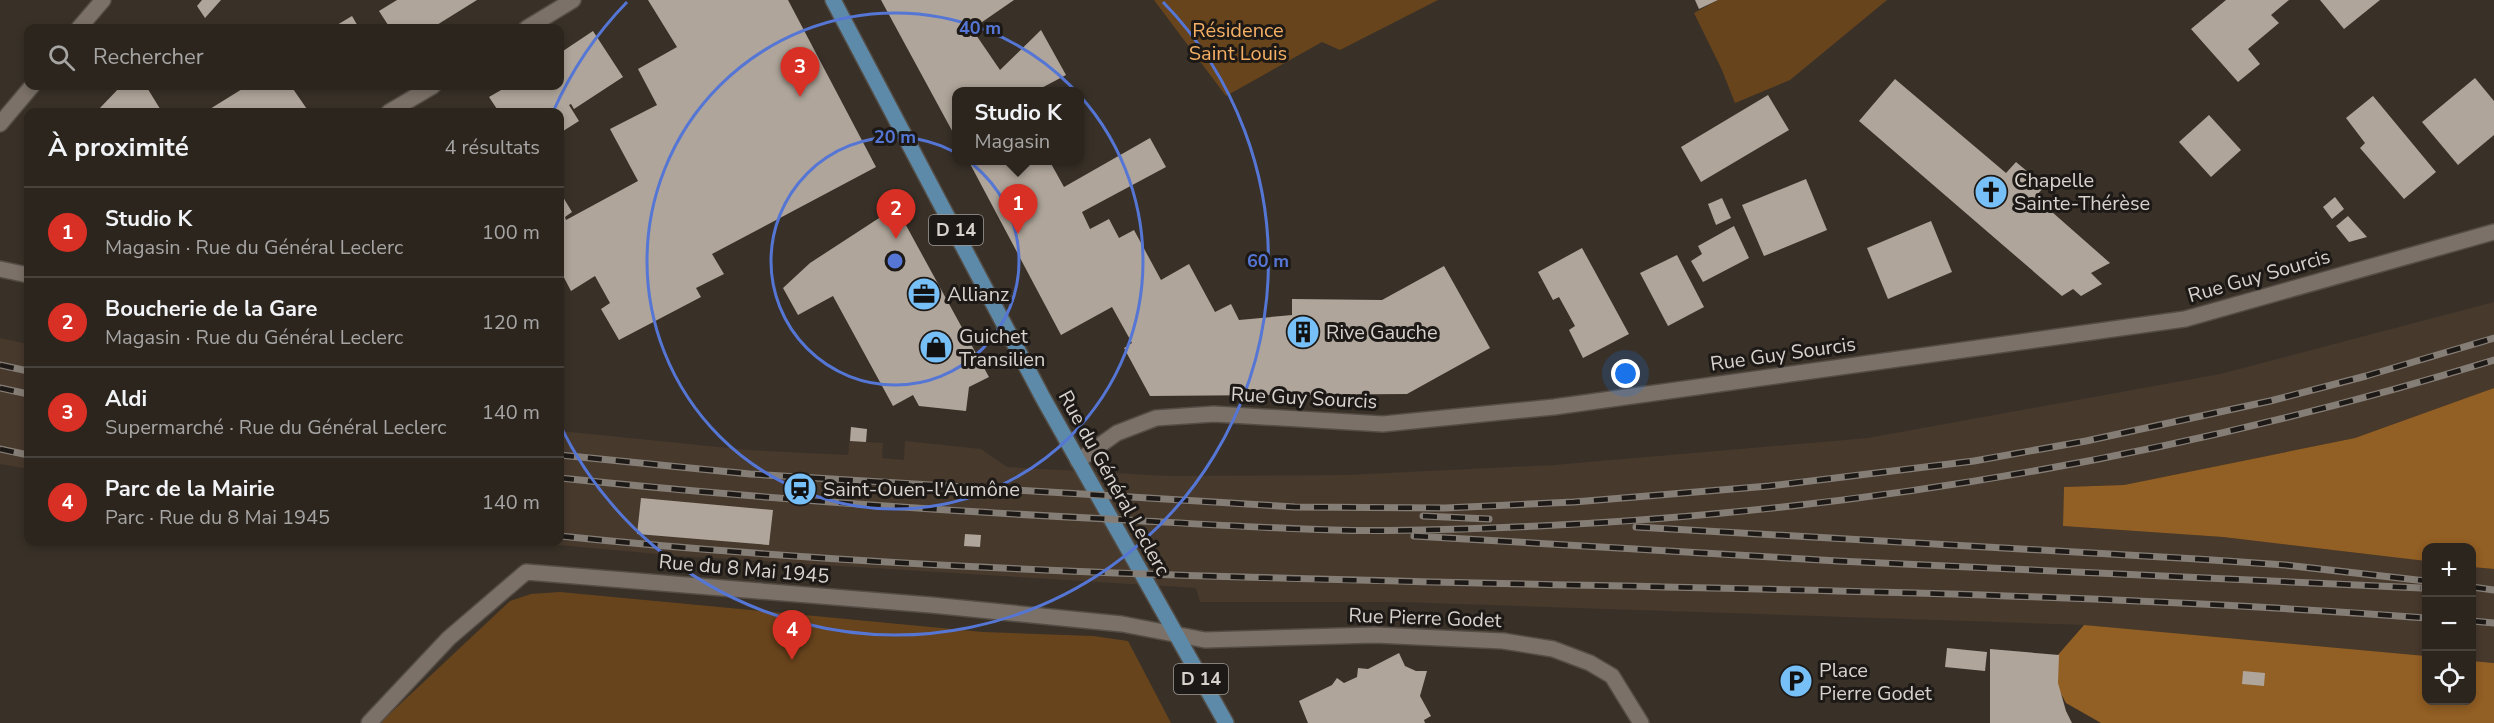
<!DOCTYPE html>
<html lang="fr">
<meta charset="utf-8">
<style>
:root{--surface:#2b251e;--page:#332d27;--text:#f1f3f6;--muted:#a6a5a4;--line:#47423c;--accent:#d93025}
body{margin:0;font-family:"Nunito Sans",sans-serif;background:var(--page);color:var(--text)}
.controls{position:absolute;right:18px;bottom:18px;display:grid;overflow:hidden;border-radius:12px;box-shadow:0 3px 9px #0003}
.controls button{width:54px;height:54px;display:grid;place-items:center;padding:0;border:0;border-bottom:2px solid var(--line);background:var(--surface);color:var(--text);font:30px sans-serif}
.you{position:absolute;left:1626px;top:374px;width:21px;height:21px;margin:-15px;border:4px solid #fff;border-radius:50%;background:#1a73e8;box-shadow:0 0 0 9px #1a73e833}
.badge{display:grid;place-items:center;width:39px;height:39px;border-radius:50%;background:var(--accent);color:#fff;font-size:20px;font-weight:700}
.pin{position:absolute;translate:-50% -50px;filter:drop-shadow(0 2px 3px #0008)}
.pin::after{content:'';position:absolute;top:32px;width:21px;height:18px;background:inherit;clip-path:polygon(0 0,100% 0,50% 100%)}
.popup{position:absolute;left:952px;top:87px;width:132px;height:78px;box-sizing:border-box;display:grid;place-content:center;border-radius:12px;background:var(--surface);filter:drop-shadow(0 2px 4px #0005);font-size:20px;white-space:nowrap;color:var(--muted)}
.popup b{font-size:22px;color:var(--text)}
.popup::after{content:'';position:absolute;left:50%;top:100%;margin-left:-12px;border:12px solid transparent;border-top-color:var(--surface)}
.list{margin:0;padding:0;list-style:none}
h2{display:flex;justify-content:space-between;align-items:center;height:78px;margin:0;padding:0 24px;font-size:26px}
h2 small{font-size:20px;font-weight:400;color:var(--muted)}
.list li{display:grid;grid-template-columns:39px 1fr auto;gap:18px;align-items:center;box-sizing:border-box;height:90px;padding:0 24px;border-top:2px solid var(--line)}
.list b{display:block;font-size:22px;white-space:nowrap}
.list p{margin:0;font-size:20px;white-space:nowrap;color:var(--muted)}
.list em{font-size:20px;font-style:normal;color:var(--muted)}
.icon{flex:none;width:33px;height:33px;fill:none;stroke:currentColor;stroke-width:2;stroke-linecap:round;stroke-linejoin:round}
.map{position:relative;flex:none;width:2494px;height:723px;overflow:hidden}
.search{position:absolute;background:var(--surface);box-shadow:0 3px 9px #0003;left:24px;top:24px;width:540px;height:66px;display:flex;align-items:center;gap:15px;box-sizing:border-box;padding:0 21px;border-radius:12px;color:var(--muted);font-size:22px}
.panel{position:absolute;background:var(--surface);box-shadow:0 3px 9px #0003;left:24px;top:108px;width:540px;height:438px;border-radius:12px}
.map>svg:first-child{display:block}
.built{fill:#47392c}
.green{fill:#68441c}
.forest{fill:#925f24}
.building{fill:#afa59a}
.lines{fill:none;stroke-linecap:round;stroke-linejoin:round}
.minor-casing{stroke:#544d46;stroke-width:18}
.major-casing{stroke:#544d46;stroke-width:18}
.minor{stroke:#7b7168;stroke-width:15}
.major{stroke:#5e8aa9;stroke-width:15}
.rail-casing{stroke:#857e76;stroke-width:7}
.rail{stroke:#1d1916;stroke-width:4.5;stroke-dasharray:14;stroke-linecap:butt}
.ring{fill:none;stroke:#5576d5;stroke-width:3}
.labels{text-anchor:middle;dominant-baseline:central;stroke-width:6;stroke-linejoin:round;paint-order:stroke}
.shield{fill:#1d1916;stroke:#a09a96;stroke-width:1.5}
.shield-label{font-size:18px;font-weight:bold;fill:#d8d2cd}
.park-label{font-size:20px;fill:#f5af65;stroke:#1d1916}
.poi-label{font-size:20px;fill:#d8d2cd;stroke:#1d1916;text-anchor:start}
.street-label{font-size:20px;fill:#d8d2cd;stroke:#1d1916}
.centre{fill:#5576d5;stroke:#1d1916;stroke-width:3}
.ring-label{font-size:18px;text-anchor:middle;font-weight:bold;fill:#5576d5;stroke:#1d1916;stroke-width:6;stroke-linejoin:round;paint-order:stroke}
</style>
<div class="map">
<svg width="2494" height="723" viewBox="0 0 2494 723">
<rect width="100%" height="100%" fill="#393128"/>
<g class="built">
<path d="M2494 302V388L2355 438 2124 485 2064 487 2063 526 2223 537 2426 561V656L2084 625 1400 602H1200L1196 588 678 556 526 542H560V431L748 450 848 455 851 427 867 429 866 442 883 443 882 458 904 460 905 441 981 449 1007 467 1168 476 1346 475 1554 465 1868 438 2220 374Z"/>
<path d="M0 338 28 344V469L0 464Z"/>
<path d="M2472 567 2494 569V663L2472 661Z"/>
</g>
<g class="green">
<path d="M1154 0H1438L1340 50 1322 42 1226 96Z"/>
<path d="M1718 0H1887L1790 80 1735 103 1722 70 1694 13Z"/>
<path d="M560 592 983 632 1093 636 1128 641 1171 723H380L510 601 531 594Z"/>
</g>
<g class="forest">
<path d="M2494 388V569L2472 567V548H2426V561L2223 537 2063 526 2064 487 2124 485 2355 438Z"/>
<path d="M2084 625 2426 656V700H2472V661L2494 663V723H2101L2066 703 2053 679 2057 656Z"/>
</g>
<g class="building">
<path d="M202 0H221L205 18 197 6Z"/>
<path d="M397 0H477L432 28H390L379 11Z"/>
<path d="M648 0H788L876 167 712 254 724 274 696 288 701 297 619 340 601 309 610 303 595 276 571 291 560 270V192L572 212 565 217 566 220 638 181 610 129 657 105 638 69 677 47Z"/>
<path d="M881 0H1014L972 29 1000 70 1041 30 1066 75 1034 92H956V138Z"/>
<path d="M1695 0H1718L1699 9Z"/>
<path d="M2226 0H2289L2271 15 2279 23 2248 49 2260 64 2238 82 2191 29Z"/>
<path d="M2320 0H2380L2344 29Z"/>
<path d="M352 16 359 28H332Z"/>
<path d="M593 31 623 77 574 109 571 104 569 105 579 121 560 133V112H499L489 97 508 86H560V53Z"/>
<path d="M2475 78 2494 101V135L2458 165 2422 122Z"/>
<path d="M1895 79 2006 173 2016 162 2045 186 2035 197 2110 263 2091 273 2102 284 2081 296 2073 289 2062 296 1859 121Z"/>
<path d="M121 86H146L162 112H100L98 110Z"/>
<path d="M247 86 249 90 256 86H291L309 112H205Z"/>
<path d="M1768 95 1789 130 1701 182 1681 147Z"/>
<path d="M2373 96 2436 172 2404 199 2360 148 2365 143 2346 118Z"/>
<path d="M2209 115 2241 150 2211 177 2179 142Z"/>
<path d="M1150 138 1166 167 1082 212 1090 229 1109 219 1119 238 1134 230 1161 280 1189 264 1215 312 1231 304 1239 320 1292 315V299L1382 300 1444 266 1490 348 1407 394 1150 396 1124 348 1132 343 1112 307 1061 335 968 160H1049L1064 187Z"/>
<path d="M1806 179 1827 230 1764 256 1742 205Z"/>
<path d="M2335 197 2344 209 2332 219 2323 207Z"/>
<path d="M1722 198 1731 218 1716 225 1708 204Z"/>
<path d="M896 207 989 377 969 387 966 411 919 406 913 395 893 406 833 296 798 315 783 288 810 263Z"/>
<path d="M2348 216 2367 237 2349 242 2336 226Z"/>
<path d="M1931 221 1952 272 1888 299 1867 248Z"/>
<path d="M1734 226 1749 258 1703 282 1691 261 1702 254 1698 246Z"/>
<path d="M1582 248 1629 334 1583 358 1569 330 1575 326 1559 297 1553 300 1538 272Z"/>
<path d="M1677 255 1704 307 1668 326 1640 273Z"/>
<path d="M851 427 867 429 866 442 850 441Z"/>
<path d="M641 498 773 510 769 545 637 534Z"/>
<path d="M965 534 981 535 980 547 964 546Z"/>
<path d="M1947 648 1987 652 1985 671 1945 667Z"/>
<path d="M1990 649 2059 655 2058 683 2066 711 2072 723H1990Z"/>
<path d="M1399 653 1405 666 1416 671H1427L1420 696 1431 716 1424 720 1425 723H1308L1299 701 1332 685 1337 678 1344 683 1357 677 1358 668 1368 669Z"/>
<path d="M2243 671 2265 673 2264 686 2242 684Z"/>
</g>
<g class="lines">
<g class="minor-casing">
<g id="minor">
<path d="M79 28 103 0"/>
<path d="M527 28 573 0"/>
<path d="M389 112 433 86"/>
<path d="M0 124 32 86"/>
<path d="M0 269 28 275"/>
<path d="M1078 461 1117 433 1156 418 1214 414 1383 424 1554 407 2185 319 2494 232"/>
<path d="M369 723 449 638 526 572 931 605 1122 624 1205 640 1375 635 1503 641 1553 649 1590 663 1612 676 1641 723"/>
</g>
</g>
<g class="major-casing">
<path id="major" d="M833 0 1043 398 1226 723"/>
</g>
<use href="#minor" class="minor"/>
<use href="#major" class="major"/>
<g class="rail-casing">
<g id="rail">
<path d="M0 365 28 371"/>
<path d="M0 388 28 394"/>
<path d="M0 449 28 455"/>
<path d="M560 455 750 474 1295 507 1445 508 1574 502 1769 486 1974 461 2086 441 2270 401 2366 376 2494 338"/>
<path d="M560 478C742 497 925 510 1108 519 1183 523 1258 528 1333 530 1400 532 1472 529 1539 526 1863 511 2184 455 2494 360"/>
<path d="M1423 516 1489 519"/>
<path d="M1636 527 2197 559 2285 565 2426 581"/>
<path d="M560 536C1180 600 1805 571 2426 618"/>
<path d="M1414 536 1838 561 2421 588"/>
<path d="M2472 587 2494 590"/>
<path d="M2472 621 2494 623"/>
</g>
</g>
<use href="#rail" class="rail"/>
</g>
<g class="ring">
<circle cx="895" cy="261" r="124"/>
<circle cx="895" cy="261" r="248"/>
<path d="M553 112A373 373 0 0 1 627 2M1163 2A373 373 0 1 1 560 425"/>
</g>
<defs>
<g id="church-disc" transform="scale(1.725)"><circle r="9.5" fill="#77bff7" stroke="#1d1916"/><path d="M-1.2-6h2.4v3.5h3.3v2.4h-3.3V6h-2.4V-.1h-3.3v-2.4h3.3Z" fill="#111"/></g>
<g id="office-disc" transform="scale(1.725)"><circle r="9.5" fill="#77bff7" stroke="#1d1916"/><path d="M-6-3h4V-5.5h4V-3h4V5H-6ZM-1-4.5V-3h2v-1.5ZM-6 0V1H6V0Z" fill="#111"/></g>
<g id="building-disc" transform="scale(1.725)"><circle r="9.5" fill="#77bff7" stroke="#1d1916"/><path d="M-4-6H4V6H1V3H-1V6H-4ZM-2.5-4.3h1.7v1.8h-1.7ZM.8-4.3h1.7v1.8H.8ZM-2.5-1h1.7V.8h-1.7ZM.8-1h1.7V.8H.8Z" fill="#111"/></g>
<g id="shop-disc" transform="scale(1.725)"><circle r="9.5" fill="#77bff7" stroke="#1d1916"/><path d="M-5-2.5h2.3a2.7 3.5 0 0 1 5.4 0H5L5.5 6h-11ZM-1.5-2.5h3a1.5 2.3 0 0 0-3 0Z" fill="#111"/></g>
<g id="station-disc" transform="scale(1.725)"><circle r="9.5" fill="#77bff7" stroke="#1d1916"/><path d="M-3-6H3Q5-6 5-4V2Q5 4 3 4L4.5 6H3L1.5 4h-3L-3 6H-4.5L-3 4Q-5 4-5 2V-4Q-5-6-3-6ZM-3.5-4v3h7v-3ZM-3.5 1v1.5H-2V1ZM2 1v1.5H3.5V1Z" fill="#111"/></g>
<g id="parking-disc" transform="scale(1.725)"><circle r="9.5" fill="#77bff7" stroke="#1d1916"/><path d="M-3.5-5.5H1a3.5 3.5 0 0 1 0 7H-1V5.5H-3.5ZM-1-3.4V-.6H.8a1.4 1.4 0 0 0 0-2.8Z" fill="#111"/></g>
</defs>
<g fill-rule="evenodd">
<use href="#church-disc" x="1991" y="192"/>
<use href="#office-disc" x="924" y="294"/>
<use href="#building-disc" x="1303" y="332"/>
<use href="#shop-disc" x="936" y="347"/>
<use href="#station-disc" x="800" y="489"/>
<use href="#parking-disc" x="1796" y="681"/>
</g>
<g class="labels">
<g class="shield">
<rect x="929" y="215" width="54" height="30" rx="4.5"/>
<rect x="1174" y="664" width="54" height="30" rx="4.5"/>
</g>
<g class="shield-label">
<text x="956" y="230">D 14</text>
<text x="1201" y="679">D 14</text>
</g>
<g class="park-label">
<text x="1238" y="30">Résidence<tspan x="1238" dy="23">Saint Louis</tspan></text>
</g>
<g class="poi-label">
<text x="2014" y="180">Chapelle<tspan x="2014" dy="23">Sainte-Thérèse</tspan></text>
<text x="947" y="294">Allianz</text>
<text x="1326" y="332">Rive Gauche</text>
<text x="959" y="336">Guichet<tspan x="959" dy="23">Transilien</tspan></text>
<text x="823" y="489">Saint-Ouen-l'Aumône</text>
<text x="1819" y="670">Place<tspan x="1819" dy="23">Pierre Godet</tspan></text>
</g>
<g class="street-label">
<text transform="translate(2259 276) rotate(-16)">Rue Guy Sourcis</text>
<text transform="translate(1783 354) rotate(-8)">Rue Guy Sourcis</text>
<text transform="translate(1304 398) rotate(3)">Rue Guy Sourcis</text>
<text transform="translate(1114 483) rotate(61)">Rue du Général Leclerc</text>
<text transform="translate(744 569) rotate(5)">Rue du 8 Mai 1945</text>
<text transform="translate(1425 618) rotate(2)">Rue Pierre Godet</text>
</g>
</g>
<circle cx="895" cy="261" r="9" class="centre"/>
<g class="ring-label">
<text x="980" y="34">40 m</text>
<text x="895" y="143">20 m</text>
<text x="1268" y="267">60 m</text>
</g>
</svg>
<div class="controls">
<button>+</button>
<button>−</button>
<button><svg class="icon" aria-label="locate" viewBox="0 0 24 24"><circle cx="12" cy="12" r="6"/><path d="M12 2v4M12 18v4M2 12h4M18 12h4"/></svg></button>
</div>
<div class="you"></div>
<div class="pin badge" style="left:1018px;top:234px">1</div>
<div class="popup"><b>Studio K</b>Magasin</div>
<div class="pin badge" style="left:896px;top:239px">2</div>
<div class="pin badge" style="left:800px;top:97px">3</div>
<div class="pin badge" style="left:792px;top:660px">4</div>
<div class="search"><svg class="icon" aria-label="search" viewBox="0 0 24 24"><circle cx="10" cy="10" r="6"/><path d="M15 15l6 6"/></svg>Rechercher</div>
<section class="panel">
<h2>À proximité<small>4 résultats</small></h2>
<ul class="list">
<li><span class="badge">1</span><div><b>Studio K</b><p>Magasin · Rue du Général Leclerc</p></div><em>100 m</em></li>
<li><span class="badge">2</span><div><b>Boucherie de la Gare</b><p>Magasin · Rue du Général Leclerc</p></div><em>120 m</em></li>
<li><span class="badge">3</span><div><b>Aldi</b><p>Supermarché · Rue du Général Leclerc</p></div><em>140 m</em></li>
<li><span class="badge">4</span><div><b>Parc de la Mairie</b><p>Parc · Rue du 8 Mai 1945</p></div><em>140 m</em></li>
</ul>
</section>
</div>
